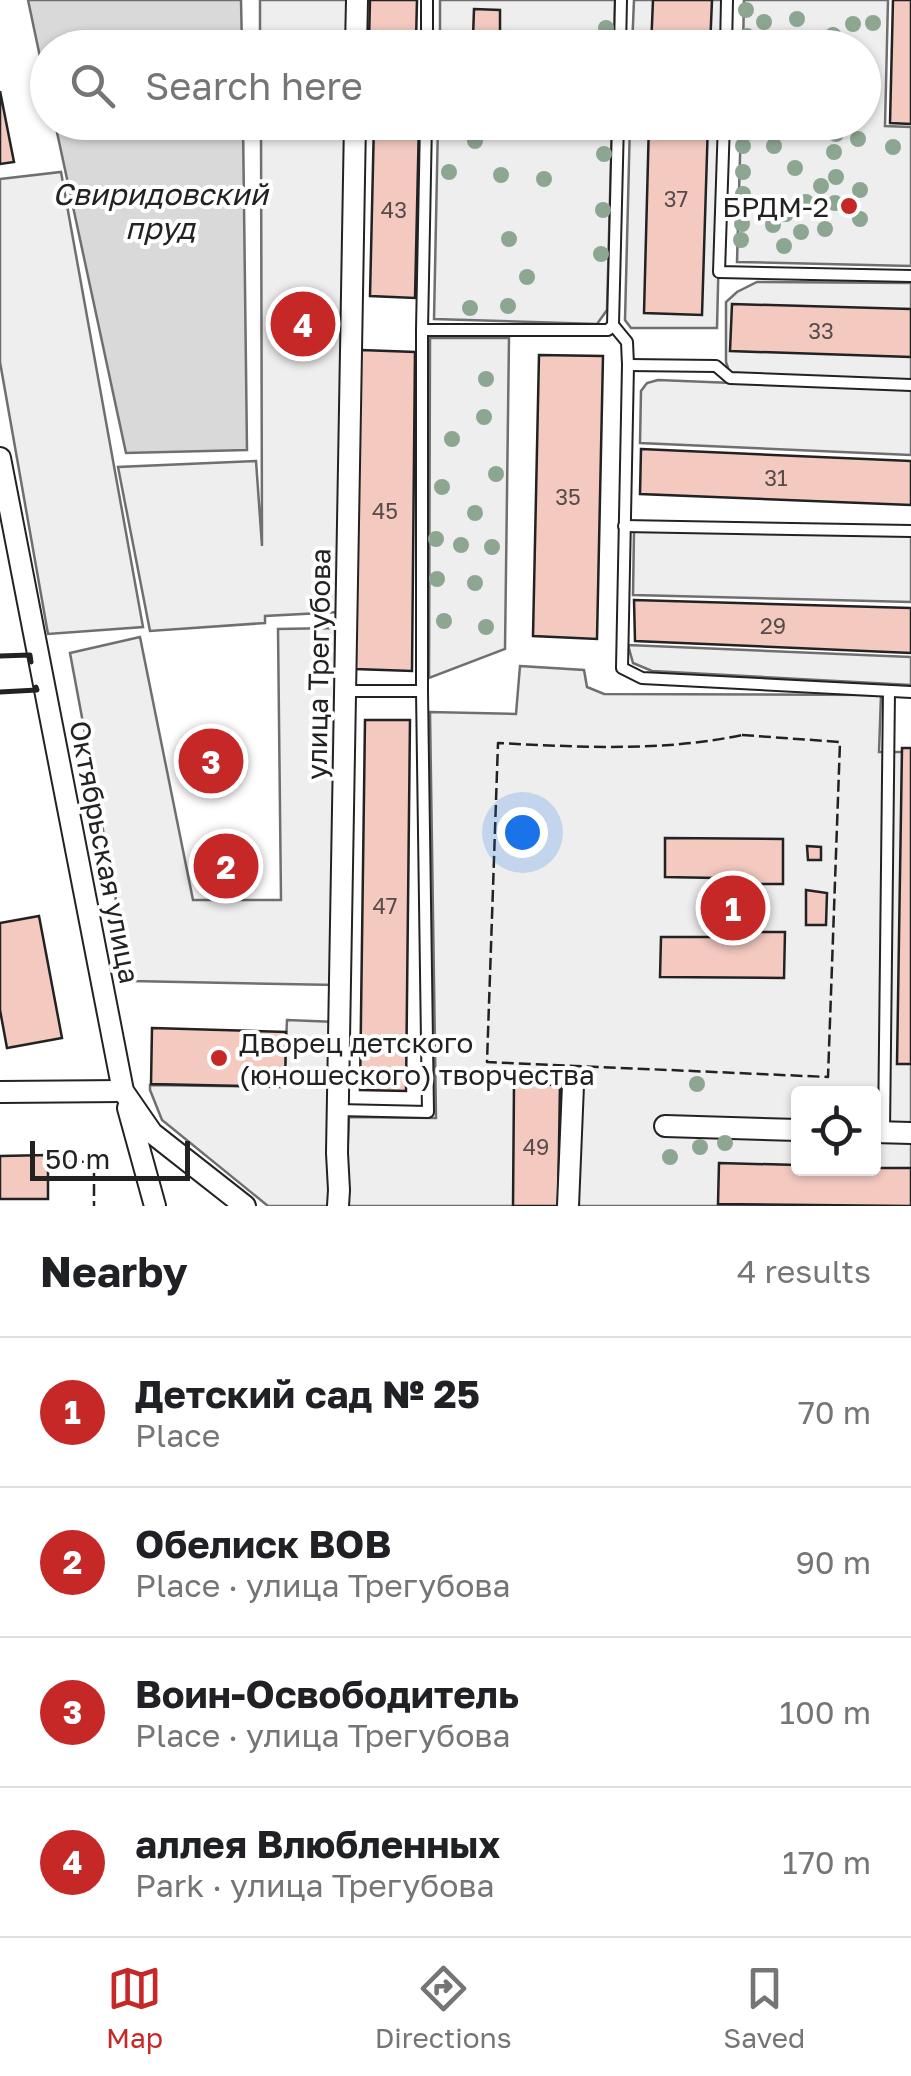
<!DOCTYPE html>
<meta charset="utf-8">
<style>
:root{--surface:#fff;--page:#f6f6f6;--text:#202124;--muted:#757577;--line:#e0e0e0;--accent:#c62828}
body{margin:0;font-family:"Golos Text",sans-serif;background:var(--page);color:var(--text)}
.controls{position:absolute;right:30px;bottom:30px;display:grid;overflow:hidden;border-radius:10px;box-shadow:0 2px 8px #0004}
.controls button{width:90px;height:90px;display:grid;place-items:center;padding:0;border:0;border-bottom:2px solid var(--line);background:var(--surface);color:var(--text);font:50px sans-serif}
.scale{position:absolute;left:30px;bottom:25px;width:160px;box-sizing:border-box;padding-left:10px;border:5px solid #222;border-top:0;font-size:28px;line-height:35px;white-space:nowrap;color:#222;-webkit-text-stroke:8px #fff;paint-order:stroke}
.you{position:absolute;left:522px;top:832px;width:35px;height:35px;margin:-25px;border:8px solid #fff;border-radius:50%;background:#1a73e8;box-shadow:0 0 0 15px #1a73e833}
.badge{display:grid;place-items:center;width:65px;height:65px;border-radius:50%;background:var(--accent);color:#fff;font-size:32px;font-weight:700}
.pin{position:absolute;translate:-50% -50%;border:5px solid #fff;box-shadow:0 2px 10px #0006}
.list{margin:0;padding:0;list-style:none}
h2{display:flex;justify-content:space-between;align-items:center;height:130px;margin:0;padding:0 40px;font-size:42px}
h2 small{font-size:32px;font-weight:400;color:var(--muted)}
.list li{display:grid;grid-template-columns:65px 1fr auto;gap:30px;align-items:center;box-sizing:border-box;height:150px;padding:0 40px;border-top:2px solid var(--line)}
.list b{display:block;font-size:38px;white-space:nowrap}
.list p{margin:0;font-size:32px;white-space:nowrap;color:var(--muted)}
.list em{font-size:32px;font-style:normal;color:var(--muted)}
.icon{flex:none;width:55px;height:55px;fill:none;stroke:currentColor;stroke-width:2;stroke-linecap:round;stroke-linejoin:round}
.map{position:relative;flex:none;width:911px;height:1206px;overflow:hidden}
.search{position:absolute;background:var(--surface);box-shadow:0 2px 8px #0004;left:30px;right:30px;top:30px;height:110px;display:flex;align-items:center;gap:25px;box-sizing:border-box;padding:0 35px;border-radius:55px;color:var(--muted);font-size:38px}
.sheet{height:730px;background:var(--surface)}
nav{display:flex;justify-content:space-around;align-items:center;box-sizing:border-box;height:140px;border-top:2px solid var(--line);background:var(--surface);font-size:28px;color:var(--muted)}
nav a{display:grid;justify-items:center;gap:5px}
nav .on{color:var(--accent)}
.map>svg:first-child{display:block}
.green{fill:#eee;stroke:#6f6f6f;stroke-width:2.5;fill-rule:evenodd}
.water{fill:#d9d9d9;stroke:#6f6f6f;stroke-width:2.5}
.building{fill:#f3c9c0;stroke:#222;stroke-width:2.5}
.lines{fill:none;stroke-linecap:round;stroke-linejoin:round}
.service-casing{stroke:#222;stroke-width:14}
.minor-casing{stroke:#222;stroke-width:24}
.service{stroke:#fff;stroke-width:10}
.minor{stroke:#fff;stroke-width:20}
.fence{stroke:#222;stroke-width:2.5;stroke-dasharray:12 5;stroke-linecap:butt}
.wall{stroke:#222;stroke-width:5}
.tree{fill:#8da692}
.poi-dot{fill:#c62828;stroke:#fff;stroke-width:4}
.labels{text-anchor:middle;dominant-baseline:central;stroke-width:8;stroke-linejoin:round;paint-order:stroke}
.number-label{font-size:22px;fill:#564c4a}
.poi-label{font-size:28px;fill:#222;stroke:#fff;text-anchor:end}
.street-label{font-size:28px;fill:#222;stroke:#fff}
.water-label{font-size:30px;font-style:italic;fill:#222;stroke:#fff}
</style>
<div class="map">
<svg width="911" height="1206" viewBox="0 0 911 1206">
<rect width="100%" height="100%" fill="#fff"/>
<g class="green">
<rect x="260" y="0" width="90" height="47"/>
<path d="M440 0H615L614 47 440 48Z"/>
<path d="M634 0H724L723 47 632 48Z"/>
<path d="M744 0H888L885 126 911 127V266L737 262 741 123 864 122V48L743 47Z"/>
<path d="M261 123H348L340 612 265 616V623L150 631 118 467 256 461 262 546Z"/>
<path d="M438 123H612L607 310 597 324 434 319Z"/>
<path d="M630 123H722L717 328H631L625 320Z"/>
<path d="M61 172 143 627 48 634 0 362V179Z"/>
<path d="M757 282 911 283V380L730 374 726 362V302L737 292Z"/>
<path d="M430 338H509L505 649 429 678Z"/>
<path d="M658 380 911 390V455L640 443 641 391 647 383Z"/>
<path d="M634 531 911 536V602L633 595Z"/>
<path d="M335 628 336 985 131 981 70 653 140 637 193 900H281L278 629Z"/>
<path d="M628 645 911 657V685L652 671 633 663Z"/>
<path d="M520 666 584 670 587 687 604 694 881 695 879 752H911V1206H345L349 1117 436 1118 430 712 516 714ZM798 1094H874V1168H798Z"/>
<path d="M287 1020 336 1022 330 1206H268L162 1120 150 1090V1085L284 1087Z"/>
</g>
<g class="water">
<path d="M28 0H241L242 47 48 48 47 90Z"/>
<path d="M55 123H243L247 450 126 453Z"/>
</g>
<g class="building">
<path d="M370 0H417L416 41 369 40Z"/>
<path d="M653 0H712L710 48H651Z"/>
<path d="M893 0H911V124L890 123Z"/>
<path d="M474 9 500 10V38H473Z"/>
<path d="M0 91 14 162 0 164Z"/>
<path d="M374 122H419L415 298 370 296Z"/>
<path d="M520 122H545L544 131 520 128Z"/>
<path d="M649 122H708L702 315 644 313Z"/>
<path d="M732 304 911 309V357L730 351Z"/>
<path d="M361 350 415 352 412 671 355 669Z"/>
<path d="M539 355 603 356 597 639 533 636Z"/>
<path d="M641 449 911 461V505L640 494Z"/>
<path d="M634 600 911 608V653L635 641Z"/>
<path d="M365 720H410L406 1091 360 1090Z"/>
<path d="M902 748H911V1064H897Z"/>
<path d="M665 838 783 839V884H751L750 932H785L784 978 660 977 661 937H716V878L665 877Z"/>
<path d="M807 846 821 847V860H808Z"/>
<path d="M806 890 827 893 826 925H806Z"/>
<path d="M39 916 62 1038 7 1048 0 1010V923Z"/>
<path d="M152 1028 286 1032 285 1087 151 1084Z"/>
<path d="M514 1084 560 1085 558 1206H513Z"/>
<path d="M48 1155V1199H0V1156Z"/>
<path d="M719 1163 798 1165V1168H911V1206L718 1204Z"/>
</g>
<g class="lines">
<g class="service-casing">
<g id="service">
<path d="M427 0V48"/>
<path d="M620 48 621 0"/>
<path d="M726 48 727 0"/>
<path d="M724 122 719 272 911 276"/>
<path d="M613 325 618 122"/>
<path d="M422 330 426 122"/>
<path d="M628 365 716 366 730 378 911 385"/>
<path d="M624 526 911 531"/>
<path d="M345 691H422V330H608L613 325 627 342 628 365 622 668 642 678 911 692"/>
<path d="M338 1110 428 1112 422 691"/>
<path d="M884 1132 889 691"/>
</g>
</g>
<g class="minor-casing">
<g id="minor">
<path d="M356 48 357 0"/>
<path d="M0 458 123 1091 152 1133 245 1206"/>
<path d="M0 1092 123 1091"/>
<path d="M128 1108 155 1206"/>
<path d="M665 1126 798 1130"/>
<path d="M874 1132 911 1133"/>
<path d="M338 1206 339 1190 337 1153 355 122"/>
<path d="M568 1206 573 1085"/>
</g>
</g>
<use href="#service" class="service"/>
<use href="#minor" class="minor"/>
<g class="fence">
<path d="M742 735 840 742 828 1077 487 1062 498 743C579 747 662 752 742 735Z"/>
<path d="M48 1161 94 1162V1206"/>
</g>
<g class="wall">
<path d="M0 656 30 655 31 662"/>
<path d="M0 692 37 690 36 687"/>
</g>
</g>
<g class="tree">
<circle cx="746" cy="10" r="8"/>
<circle cx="797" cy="19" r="8"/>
<circle cx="764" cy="22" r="8"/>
<circle cx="873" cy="23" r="8"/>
<circle cx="853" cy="24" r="8"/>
<circle cx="606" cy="28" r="8"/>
<circle cx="833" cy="35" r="8"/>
<circle cx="747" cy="36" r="8"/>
<circle cx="814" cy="38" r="8"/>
<circle cx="836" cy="134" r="8"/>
<circle cx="858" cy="139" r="8"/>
<circle cx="475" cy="141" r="8"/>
<circle cx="743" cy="146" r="8"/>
<circle cx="774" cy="146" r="8"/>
<circle cx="893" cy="147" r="8"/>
<circle cx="834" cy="152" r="8"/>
<circle cx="604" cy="154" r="8"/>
<circle cx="795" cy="168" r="8"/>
<circle cx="449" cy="172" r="8"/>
<circle cx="743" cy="172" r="8"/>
<circle cx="501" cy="175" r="8"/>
<circle cx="836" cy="177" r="8"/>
<circle cx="544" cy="179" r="8"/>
<circle cx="821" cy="186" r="8"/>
<circle cx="860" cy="190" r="8"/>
<circle cx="743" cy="194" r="8"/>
<circle cx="806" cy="202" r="8"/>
<circle cx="835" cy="203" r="8"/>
<circle cx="603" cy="210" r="8"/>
<circle cx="786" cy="214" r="8"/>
<circle cx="860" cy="219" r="8"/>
<circle cx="742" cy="224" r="8"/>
<circle cx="773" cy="225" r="8"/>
<circle cx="825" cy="229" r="8"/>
<circle cx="801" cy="232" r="8"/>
<circle cx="509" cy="239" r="8"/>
<circle cx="741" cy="240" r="8"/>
<circle cx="784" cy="246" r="8"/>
<circle cx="601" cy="254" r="8"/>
<circle cx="527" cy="277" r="8"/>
<circle cx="508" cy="306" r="8"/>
<circle cx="470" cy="308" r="8"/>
<circle cx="486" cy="379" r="8"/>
<circle cx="484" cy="417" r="8"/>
<circle cx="452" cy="439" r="8"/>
<circle cx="496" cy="474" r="8"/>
<circle cx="442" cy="487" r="8"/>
<circle cx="475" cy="513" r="8"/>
<circle cx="436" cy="539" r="8"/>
<circle cx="461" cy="545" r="8"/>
<circle cx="492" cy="547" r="8"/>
<circle cx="437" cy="579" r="8"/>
<circle cx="475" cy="583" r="8"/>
<circle cx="444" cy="621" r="8"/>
<circle cx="486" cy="627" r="8"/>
<circle cx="697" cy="1084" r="8"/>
<circle cx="725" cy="1143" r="8"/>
<circle cx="700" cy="1147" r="8"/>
<circle cx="670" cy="1157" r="8"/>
</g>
<g class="poi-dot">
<circle cx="849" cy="206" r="10"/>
<circle cx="219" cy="1058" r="10"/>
</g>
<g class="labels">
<g class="number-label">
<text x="676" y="198">37</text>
<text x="394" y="209">43</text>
<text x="821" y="330">33</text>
<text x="776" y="477">31</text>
<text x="568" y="496">35</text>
<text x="385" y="510">45</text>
<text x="773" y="625">29</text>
<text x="385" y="905">47</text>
<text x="536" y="1146">49</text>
</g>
<g class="poi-label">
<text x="829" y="206">БРДМ-2</text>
<text x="239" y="1042" text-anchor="start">Дворец детского<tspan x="239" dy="32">(юношеского) творчества</tspan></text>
</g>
<g class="street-label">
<text transform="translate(318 664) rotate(-89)">улица Трегубова</text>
<text transform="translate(105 852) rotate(79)">Октябрьская улица</text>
</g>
<g class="water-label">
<text x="160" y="194">Свиридовский<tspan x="160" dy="34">пруд</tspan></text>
</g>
</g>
</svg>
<div class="controls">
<button><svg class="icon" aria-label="locate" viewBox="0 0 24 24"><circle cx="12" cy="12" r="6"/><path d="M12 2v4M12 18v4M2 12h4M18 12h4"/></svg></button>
</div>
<div class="scale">50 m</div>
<div class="you"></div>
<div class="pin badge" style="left:733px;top:908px">1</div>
<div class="pin badge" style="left:226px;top:866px">2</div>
<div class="pin badge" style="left:211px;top:761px">3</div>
<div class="pin badge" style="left:303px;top:324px">4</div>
<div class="search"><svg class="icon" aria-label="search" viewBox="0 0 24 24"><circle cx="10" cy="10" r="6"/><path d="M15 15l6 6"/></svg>Search here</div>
</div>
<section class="sheet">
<h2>Nearby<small>4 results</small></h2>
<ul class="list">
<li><span class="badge">1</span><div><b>Детский сад № 25</b><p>Place</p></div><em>70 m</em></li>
<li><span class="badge">2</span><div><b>Обелиск ВОВ</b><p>Place · улица Трегубова</p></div><em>90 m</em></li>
<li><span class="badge">3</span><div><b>Воин-Освободитель</b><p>Place · улица Трегубова</p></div><em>100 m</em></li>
<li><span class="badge">4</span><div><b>аллея Влюбленных</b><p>Park · улица Трегубова</p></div><em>170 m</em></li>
</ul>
</section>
<nav>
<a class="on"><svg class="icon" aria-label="map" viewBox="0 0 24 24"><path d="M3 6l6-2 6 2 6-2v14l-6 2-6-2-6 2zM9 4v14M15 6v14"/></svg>Map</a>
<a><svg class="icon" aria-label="directions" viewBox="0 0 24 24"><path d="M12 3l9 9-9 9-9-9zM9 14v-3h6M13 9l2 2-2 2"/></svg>Directions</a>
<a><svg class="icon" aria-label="saved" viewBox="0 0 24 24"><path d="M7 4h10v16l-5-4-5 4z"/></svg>Saved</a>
</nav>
